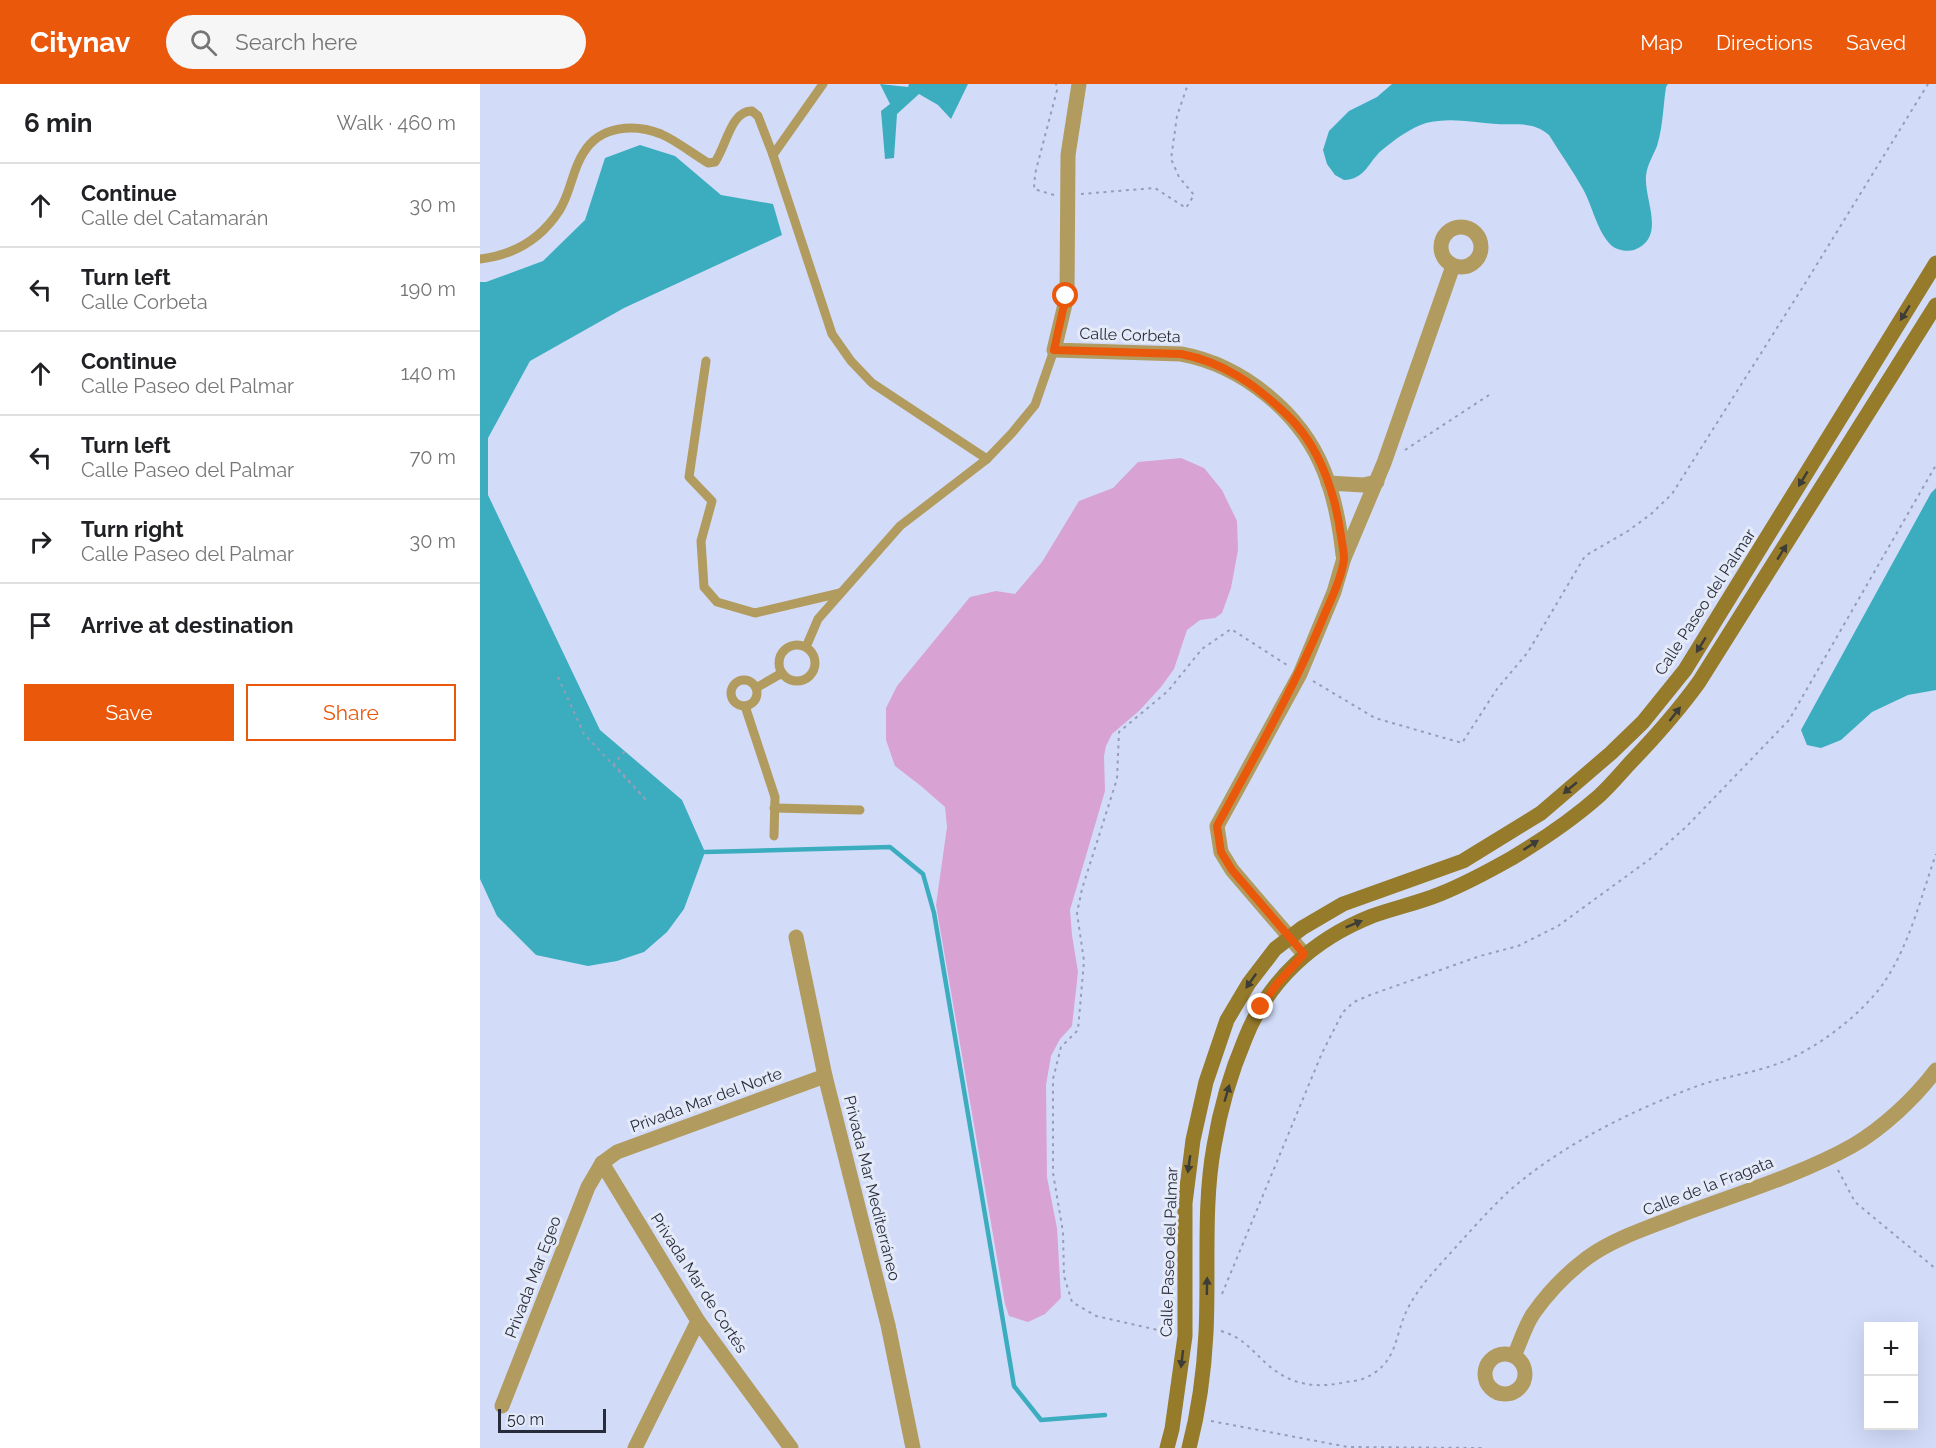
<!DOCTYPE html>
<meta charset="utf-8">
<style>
:root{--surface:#fff;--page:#f6f6f6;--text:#202124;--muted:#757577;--line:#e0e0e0;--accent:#ea580c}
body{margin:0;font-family:Raleway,sans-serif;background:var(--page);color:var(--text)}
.controls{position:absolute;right:18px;bottom:18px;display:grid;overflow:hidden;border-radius:0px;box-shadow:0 6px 24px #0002}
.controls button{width:54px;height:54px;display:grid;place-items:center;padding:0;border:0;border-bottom:2px solid var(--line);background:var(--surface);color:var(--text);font:30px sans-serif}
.scale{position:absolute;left:18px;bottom:15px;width:108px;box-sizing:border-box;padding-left:6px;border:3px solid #272c3a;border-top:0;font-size:16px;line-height:21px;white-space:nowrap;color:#272c3a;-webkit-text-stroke:4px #e5eaf9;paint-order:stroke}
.stop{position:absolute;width:18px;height:18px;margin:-14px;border:4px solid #ea580c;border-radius:50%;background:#fff}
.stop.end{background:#ea580c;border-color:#fff;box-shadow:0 2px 6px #0008}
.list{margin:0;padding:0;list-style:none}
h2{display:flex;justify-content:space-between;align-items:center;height:78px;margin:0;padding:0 24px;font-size:26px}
h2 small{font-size:20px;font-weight:400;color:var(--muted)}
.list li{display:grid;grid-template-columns:39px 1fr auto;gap:18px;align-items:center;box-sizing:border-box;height:84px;padding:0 24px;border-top:2px solid var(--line)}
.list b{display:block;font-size:22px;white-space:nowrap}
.list p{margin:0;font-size:20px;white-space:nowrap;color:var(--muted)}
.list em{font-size:20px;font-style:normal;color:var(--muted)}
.actions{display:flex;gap:12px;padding:18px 24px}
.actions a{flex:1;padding:14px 0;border:2px solid var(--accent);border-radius:0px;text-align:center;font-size:21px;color:var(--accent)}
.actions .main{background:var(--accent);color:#fff}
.icon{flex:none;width:33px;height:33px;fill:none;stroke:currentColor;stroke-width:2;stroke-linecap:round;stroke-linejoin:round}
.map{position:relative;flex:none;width:1456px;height:1364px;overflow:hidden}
header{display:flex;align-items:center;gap:36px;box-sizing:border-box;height:84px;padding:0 30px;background:var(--accent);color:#fff}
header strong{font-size:28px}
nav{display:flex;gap:33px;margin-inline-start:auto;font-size:21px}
.search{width:420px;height:54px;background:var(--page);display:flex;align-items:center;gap:15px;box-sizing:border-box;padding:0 21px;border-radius:33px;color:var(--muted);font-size:22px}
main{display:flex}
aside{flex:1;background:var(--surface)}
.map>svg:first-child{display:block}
.green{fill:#d8a2d2}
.water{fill:#3badbf}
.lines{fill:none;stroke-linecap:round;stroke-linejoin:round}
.stream{stroke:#3badbf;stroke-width:4.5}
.path{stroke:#969eb6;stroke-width:2;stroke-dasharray:3 4.5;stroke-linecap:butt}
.lane{stroke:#b29b5e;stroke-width:9}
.street{stroke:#b29b5e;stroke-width:15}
.secondary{stroke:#967b2b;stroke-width:15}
.oneway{fill:#3d3c37}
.route{stroke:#ea580c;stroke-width:8}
.labels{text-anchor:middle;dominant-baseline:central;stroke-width:6;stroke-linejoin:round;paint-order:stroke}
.street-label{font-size:16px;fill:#272c3a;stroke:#e5eaf9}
</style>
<header>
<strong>Citynav</strong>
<div class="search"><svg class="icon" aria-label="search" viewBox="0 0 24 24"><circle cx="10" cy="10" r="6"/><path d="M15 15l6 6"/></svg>Search here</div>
<nav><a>Map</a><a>Directions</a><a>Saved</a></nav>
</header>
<main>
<aside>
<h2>6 min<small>Walk · 460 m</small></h2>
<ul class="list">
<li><svg class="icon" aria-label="ahead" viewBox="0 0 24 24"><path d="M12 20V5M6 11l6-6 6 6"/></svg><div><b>Continue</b><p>Calle del Catamarán</p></div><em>30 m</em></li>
<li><svg class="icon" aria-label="left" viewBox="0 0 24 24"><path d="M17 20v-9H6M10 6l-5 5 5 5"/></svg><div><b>Turn left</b><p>Calle Corbeta</p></div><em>190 m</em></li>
<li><svg class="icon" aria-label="ahead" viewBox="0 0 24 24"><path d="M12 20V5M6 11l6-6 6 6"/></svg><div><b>Continue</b><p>Calle Paseo del Palmar</p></div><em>140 m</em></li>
<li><svg class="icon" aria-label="left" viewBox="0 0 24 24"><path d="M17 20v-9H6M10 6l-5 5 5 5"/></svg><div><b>Turn left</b><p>Calle Paseo del Palmar</p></div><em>70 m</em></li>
<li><svg class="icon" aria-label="right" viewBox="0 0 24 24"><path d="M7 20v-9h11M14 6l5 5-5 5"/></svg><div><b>Turn right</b><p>Calle Paseo del Palmar</p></div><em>30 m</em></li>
<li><svg class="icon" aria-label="arrive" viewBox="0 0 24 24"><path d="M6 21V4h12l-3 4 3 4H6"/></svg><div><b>Arrive at destination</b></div></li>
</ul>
<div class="actions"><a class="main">Save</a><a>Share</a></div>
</aside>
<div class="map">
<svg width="1456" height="1364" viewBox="0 0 1456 1364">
<rect width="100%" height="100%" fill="#d2dcf9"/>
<path class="green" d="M701 374 724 384 742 406 757 437 758 466 751 504 742 529 735 534 720 536 707 546 694 585 681 603 660 626 632 650 626 662 624 672 625 707 590 826 592 851 598 888 592 942 580 955 571 972 566 1001 567 1093 577 1144 581 1214 565 1230 548 1238 529 1232 525 1220 456 821 467 743 465 723 441 702 415 682 406 656V624L417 602 490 513 516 507 535 510 562 478 599 417 633 404 658 378Z"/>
<g class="water">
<path d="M400 0 428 3 429 0H488L471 35 458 21 439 10 417 30 414 74 405 75 401 27 410 20Z"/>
<path d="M912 0H1188L1186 3C1183 23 1183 43 1177 62 1173 72 1167 81 1166 92 1164 116 1187 154 1154 166 1147 168 1137 166 1132 162 1117 148 1113 123 1103 105 1093 87 1080 69 1069 51 1054 37 1035 41 1016 40 993 38 969 33 946 39 932 43 914 56 902 66 888 78 886 95 864 96L855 91 847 80 843 66 849 47 869 27 897 13Z"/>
<path d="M160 61 195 72 241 111 293 120 302 151 144 224 50 277 8 354V411L120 646 202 716 225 768 204 825 187 848 164 868 137 877 108 882 56 871 17 832 0 795V198H6L63 177 105 136 125 74Z"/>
<path d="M1456 404V606L1428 611 1392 628 1361 656 1341 664 1327 661 1321 646 1451 409Z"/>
</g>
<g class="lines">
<path class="stream" d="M225 768 410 763 443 790 454 829 534 1302 561 1336 625 1331"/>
<g class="path">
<path d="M601 110 675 104 706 124 714 111 699 93 691 75 697 32 708 0"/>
<path d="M574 111 554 105 555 90 577 6 576 0"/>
<path d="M925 366 1009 311"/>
<path d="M78 593 104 650 167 717 134 680 145 667"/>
<path d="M833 597 895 634 982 659 1017 605 1048 568 1105 472 1148 447 1171 430 1192 410 1326 198 1448 0"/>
<path d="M1358 1086 1375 1118 1456 1185"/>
<path d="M742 1210 842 969 863 928 874 918 890 911 1000 872 1038 862 1078 842 1170 775 1206 743 1309 636 1456 381"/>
<path d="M741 1247C764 1254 771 1266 788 1281 811 1301 836 1305 866 1298 872 1297 879 1297 885 1294 918 1279 914 1253 927 1226 939 1202 957 1184 975 1164 992 1145 1010 1125 1029 1107 1082 1061 1147 1029 1212 1004 1240 993 1270 990 1297 980 1334 967 1383 930 1405 897 1430 859 1441 813 1456 770"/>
<path d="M691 1249 616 1232 592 1218 584 1192 583 1148 573 1089V995L581 963 598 946 604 877 597 829 602 805 637 695 639 648 688 607 722 565 751 545 807 581"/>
<path d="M731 1337 868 1363 1002 1364"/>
</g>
<g class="lane">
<path d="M293 71 343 0"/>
<path d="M0 175C34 171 60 156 79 127 91 109 92 85 104 68 120 42 154 39 181 50 197 57 213 70 228 79L235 78C246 63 251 26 272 27L278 32 293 71 352 250 371 277 392 299 507 375"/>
<path d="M226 277 209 393 232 417 221 457 224 503 237 518 275 529 360 509"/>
<circle cx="317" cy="579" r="18"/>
<path d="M326 563 338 535 420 442 507 375 532 349 555 321 574 266"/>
<circle cx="264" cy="609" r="13"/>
<path d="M276 604 302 589"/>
<path d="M265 622 295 713 294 752"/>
<path d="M294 724 380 726"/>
</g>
<g class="street">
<path d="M599 0 588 71 587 212 574 266 701 270C762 281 821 329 844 387 855 414 860 443 863 471"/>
<circle cx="981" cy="163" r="20"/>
<path d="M848 399 883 401 897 398"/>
<path d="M316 853 345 992 408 1241 433 1364"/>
<path d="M824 870 752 786 741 768 737 742 820 590 854 508 864 474 904 379 973 182"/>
<path d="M122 1079 218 1237 311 1364"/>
<circle cx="1025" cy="1290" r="20"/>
<path d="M1034 1272C1040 1259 1045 1242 1053 1230 1067 1210 1087 1189 1107 1174 1133 1155 1167 1144 1198 1132 1254 1111 1320 1091 1372 1062 1402 1045 1435 1014 1456 986"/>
<path d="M22 1322 108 1103 122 1079 137 1068 345 992"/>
<path d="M155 1364 218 1237"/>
</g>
<g class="secondary">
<path d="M687 1364 692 1345 705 1252V1119L713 1056 726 998 747 936 769 899 795 865 822 844 863 820 983 777 1061 729 1131 669 1163 638 1205 586 1456 179"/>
<path d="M709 1364C719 1326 724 1288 726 1249 729 1188 723 1122 734 1062 740 1026 751 988 765 955 788 896 834 855 892 832 914 824 938 819 960 810 985 800 1009 787 1032 774 1062 756 1093 735 1119 712 1130 702 1140 690 1150 679 1175 653 1198 627 1219 598L1456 221"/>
</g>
</g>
<defs><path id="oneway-solid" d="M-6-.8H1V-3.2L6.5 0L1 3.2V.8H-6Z" transform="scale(1.5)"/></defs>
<g class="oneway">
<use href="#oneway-solid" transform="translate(1425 229) rotate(122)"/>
<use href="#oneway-solid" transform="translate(1323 395) rotate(121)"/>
<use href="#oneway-solid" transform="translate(1302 468) rotate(-58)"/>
<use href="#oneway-solid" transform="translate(1221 561) rotate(122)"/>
<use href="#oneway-solid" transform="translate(1195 630) rotate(-52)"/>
<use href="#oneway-solid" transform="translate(1090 704) rotate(140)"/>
<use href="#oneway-solid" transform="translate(1051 761) rotate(-33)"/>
<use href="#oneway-solid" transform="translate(874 840) rotate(-22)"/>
<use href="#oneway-solid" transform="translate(771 897) rotate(125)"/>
<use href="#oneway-solid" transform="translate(747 1009) rotate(-74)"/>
<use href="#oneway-solid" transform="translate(709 1080) rotate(98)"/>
<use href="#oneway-solid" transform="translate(727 1202) rotate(-89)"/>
<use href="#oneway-solid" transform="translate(702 1275) rotate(97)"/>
</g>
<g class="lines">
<path class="route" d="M586 212 574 266 701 270C743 278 776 301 806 330 839 361 855 408 861 452 862 459 864 468 864 475 861 497 849 519 841 539 811 610 773 675 737 742L741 768 752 786 824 870 796 901 781 923"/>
</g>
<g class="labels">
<g class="street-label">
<text transform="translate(650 251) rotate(2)">Calle Corbeta</text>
<text transform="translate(1225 518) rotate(-57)">Calle Paseo del Palmar</text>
<text transform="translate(226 1016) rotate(-20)">Privada Mar del Norte</text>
<text transform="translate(1228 1102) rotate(-21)">Calle de la Fragata</text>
<text transform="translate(392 1104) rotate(76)">Privada Mar Mediterráneo</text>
<text transform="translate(689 1168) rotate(-88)">Calle Paseo del Palmar</text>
<text transform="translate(53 1193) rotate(-69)">Privada Mar Egeo</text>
<text transform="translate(219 1199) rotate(57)">Privada Mar de Cortés</text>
</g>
</g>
</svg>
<div class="controls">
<button>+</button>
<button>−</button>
</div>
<div class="scale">50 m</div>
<div class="stop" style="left:586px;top:212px"></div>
<div class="stop end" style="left:781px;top:923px"></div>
</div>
</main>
